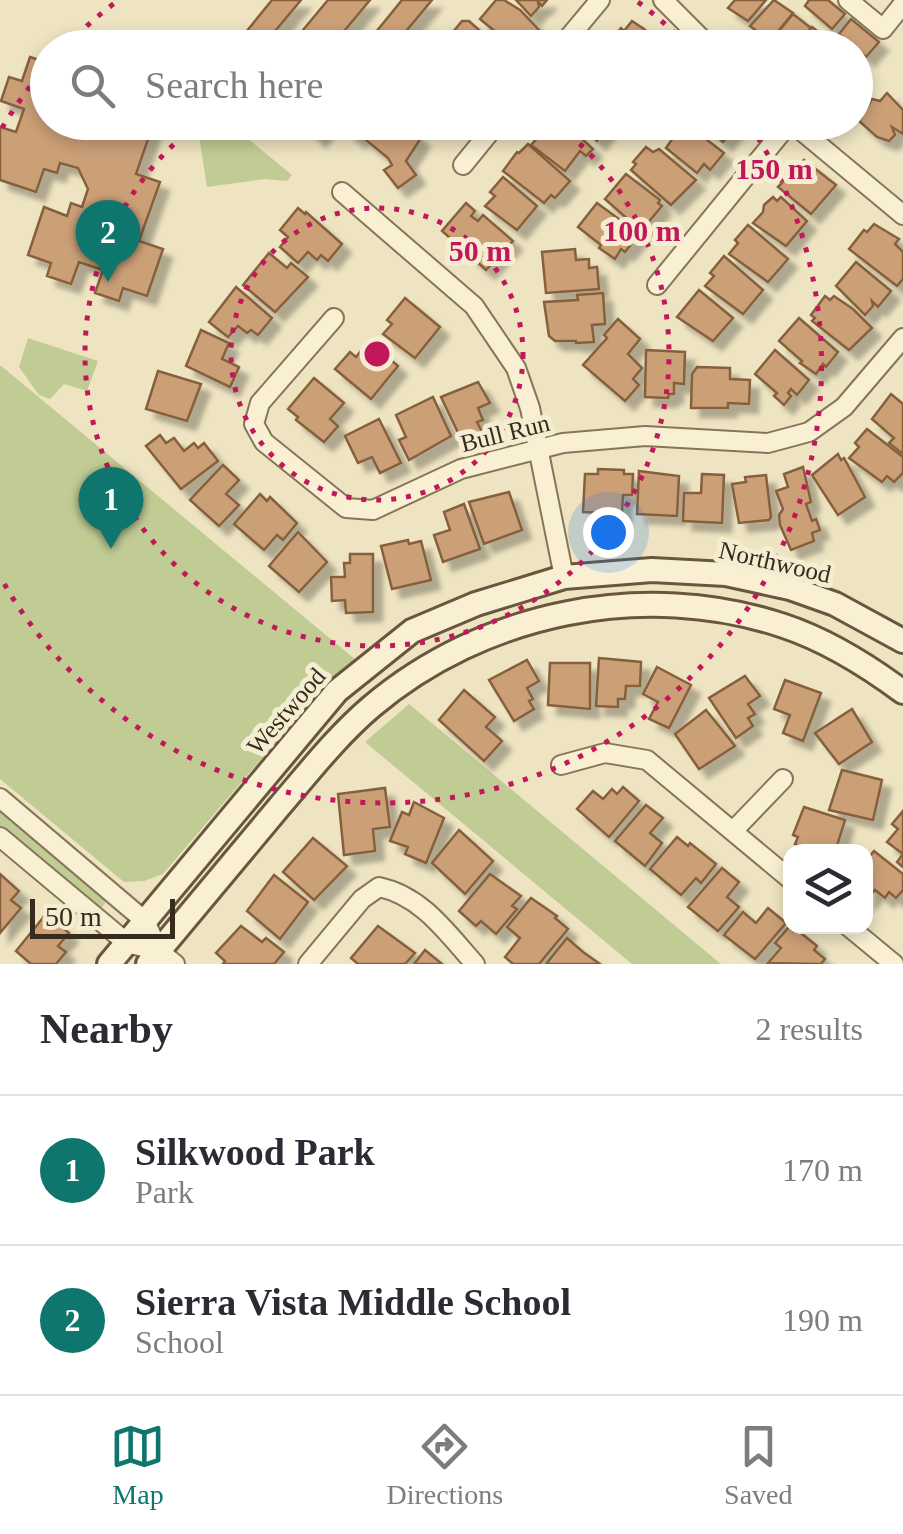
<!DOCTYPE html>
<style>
:root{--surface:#fff;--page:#f7f7f7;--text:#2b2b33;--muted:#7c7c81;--line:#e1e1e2;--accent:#0f766e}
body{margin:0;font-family:Georgia,serif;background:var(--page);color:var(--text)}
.controls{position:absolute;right:30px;bottom:30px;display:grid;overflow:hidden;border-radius:20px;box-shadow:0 5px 15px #0003}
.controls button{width:90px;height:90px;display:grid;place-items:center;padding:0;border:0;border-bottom:2px solid var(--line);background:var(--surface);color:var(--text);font:50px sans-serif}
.scale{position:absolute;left:30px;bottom:25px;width:145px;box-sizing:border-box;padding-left:10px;border:5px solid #372b1d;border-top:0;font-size:28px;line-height:35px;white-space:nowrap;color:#372b1d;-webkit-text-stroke:8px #f5edd1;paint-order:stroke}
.you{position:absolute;left:608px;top:532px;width:35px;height:35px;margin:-25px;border:8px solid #fff;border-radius:50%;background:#1a73e8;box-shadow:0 0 0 15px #1a73e833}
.badge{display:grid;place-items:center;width:65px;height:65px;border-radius:50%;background:var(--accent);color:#fff;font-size:32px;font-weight:700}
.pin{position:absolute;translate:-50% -82px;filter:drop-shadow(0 2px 5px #0008)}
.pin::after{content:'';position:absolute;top:52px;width:35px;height:30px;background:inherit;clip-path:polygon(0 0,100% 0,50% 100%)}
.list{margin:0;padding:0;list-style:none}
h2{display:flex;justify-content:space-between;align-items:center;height:130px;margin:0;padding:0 40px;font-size:42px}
h2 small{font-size:32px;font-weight:400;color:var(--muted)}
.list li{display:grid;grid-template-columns:65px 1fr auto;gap:30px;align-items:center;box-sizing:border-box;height:150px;padding:0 40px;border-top:2px solid var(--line)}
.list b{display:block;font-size:38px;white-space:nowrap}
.list p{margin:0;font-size:32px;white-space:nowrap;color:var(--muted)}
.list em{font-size:32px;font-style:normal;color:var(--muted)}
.icon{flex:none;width:55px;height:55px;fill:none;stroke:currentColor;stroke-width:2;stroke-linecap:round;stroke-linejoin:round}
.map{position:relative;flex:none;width:903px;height:964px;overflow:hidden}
.search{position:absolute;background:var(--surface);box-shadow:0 5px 15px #0003;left:30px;right:30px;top:30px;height:110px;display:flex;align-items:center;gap:25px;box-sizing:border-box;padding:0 35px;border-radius:55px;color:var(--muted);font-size:38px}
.sheet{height:430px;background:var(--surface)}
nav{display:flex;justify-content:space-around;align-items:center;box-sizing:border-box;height:140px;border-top:2px solid var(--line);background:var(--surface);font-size:28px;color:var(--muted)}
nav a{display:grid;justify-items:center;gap:5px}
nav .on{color:var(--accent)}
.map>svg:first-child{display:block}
.green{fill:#c1cc95}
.building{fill:#cca077;stroke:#86603e;stroke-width:2.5;filter:url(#shadow)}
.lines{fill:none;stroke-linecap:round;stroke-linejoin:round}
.street-casing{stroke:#877559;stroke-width:22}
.secondary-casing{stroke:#69563c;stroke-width:28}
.street{stroke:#f9f0d4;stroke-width:18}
.secondary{stroke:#f9f0d4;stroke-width:22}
.ring{fill:none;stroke:#c2185b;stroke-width:5;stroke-dasharray:5 10}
.labels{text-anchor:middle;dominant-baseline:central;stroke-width:10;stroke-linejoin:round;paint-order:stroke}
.street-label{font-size:25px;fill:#372b1d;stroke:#f5edd1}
.centre{fill:#c2185b;stroke:#f5edd1;stroke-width:5}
.ring-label{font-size:30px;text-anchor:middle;font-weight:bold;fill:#c2185b;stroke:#f5edd1;stroke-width:10;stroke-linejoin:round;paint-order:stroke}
</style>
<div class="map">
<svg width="903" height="964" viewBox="0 0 903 964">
<defs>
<filter id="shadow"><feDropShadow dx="9" dy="9" stdDeviation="2.5" flood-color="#0004"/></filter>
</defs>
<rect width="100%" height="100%" fill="#eee4c1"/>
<g class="green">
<path d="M197 123H229L292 175 287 181 265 179 207 187Z"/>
<path d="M28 338 98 361 87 391 64 384 50 399 39 395 19 367Z"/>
<path d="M0 365 356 660 310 702 163 874 144 881 124 882 0 779Z"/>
<path d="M409 704 721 964H632L365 742Z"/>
<path d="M0 809 104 896 105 904 101 908 95 907 0 827Z"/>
</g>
<g class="building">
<path d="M272 0H301L261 48H233Z"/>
<path d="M328 0H370L330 48H288Z"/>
<path d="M402 0H432L392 48H363Z"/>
<path d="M496 0H504L520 10 540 31 527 47 508 48 501 41 504 39 480 19Z"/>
<path d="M516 0H547L542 6 538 2 539 7 531 16Z"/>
<path d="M735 0H766L748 21 728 8Z"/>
<path d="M774 0 793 13 770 41 750 26Z"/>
<path d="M809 0H828L845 14 832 29 805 6Z"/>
<path d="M793 14 811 28 795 48H775L769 43Z"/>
<path d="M851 19 879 42 866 57 839 34Z"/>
<path d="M462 21H469L499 48H449L444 43Z"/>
<path d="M632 21 644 29 663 48 605 47 621 28 624 31Z"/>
<path d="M812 27 829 40 823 48H795Z"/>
<path d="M30 57 48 63V122H154L136 174 160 182 139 241 163 249 147 296 123 288 119 301 95 293 103 270 79 262 71 284 47 276 51 263 28 255 44 207 67 216 71 203 82 207 88 189 78 168 60 163 57 173 44 169 36 192 0 180V127L16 132 24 109 1 101 9 77 22 81Z"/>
<path d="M887 93 903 110V134L892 127 895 135 889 141 877 137 859 121 872 99 880 101Z"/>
<path d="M301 122H330L317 138Z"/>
<path d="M352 122H377L390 134 402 122 421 138 406 161 416 175 398 188 384 170 392 165 388 158 360 135 357 139 346 130Z"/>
<path d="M541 122H564L593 149 586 156 580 151 565 171 531 145 539 136 541 130 537 127Z"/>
<path d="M576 122H612L597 141Z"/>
<path d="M684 122 724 153 710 170 704 164 697 173 666 148Z"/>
<path d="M699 122H740L723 142Z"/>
<path d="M528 144 570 181 555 198 551 195 544 203 503 171 517 152 519 153Z"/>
<path d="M646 147 653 152 659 149 696 180 671 205 631 170 636 164 633 162Z"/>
<path d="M804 160 836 185 811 214 778 187Z"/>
<path d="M626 174 660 200 658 203 662 206 641 231 605 199Z"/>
<path d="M503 177 537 206 517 230 485 206 495 196 490 192Z"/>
<path d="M773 197 777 201 781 197 807 221 786 246 753 223 763 212 764 205Z"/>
<path d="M466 203 475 211 471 216 478 221 483 215 513 241 486 270 442 231Z"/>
<path d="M597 203 631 228 629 230 637 237 625 252 621 249 615 259 599 248 601 245 578 227Z"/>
<path d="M298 208 305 214 306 212 342 244 328 261 321 255 317 260 308 252 298 263 280 247 288 237 280 230Z"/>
<path d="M874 224 899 239 895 244 903 252V279L897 286 849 249 864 230 867 232Z"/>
<path d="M748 225 788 259 768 282 729 254 738 243 735 240Z"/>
<path d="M575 249 576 260 589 259V268L597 267 599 289 546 293 542 252Z"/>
<path d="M269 253 287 268 291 263 308 277 275 312 243 285Z"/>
<path d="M724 256 763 290 743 314 705 286 714 276 710 273Z"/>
<path d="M856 262 891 291 878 307 872 301 873 306 865 315 836 286Z"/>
<path d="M236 287 272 318 258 335 251 330 247 333 238 326 228 337 209 322Z"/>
<path d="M699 290 733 318 713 341 677 317Z"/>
<path d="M603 293 605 324 592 325 594 342 576 343V341H555L549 336 544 302 578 300 577 295Z"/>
<path d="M825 296 830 300 834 296 853 309 872 328 849 350 812 321 815 318 811 315Z"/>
<path d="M405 298 440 327 415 358 383 334 392 324 387 320Z"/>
<path d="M799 318 838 352 826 367 823 364 816 374 800 363 802 361 779 341Z"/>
<path d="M618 319 640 339 628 354 642 368 633 379 639 385 625 401 583 365 607 338 604 335Z"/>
<path d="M201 330 229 343 222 359 239 367 230 387 186 366Z"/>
<path d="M379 350 398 366 371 399 335 369 350 352 356 357 360 352 370 361Z"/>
<path d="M646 350 685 352 684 384 674 383V394H669L668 398 645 397Z"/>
<path d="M775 350 809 380 797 395 791 389 788 393 791 396 784 405 774 396 777 393 755 374Z"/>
<path d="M697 367 730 368V379L750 380 749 404 728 403V408H691L692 374Z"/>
<path d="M158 371 201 384 187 421 146 409Z"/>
<path d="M314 378 344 403 330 419 338 426 324 442 296 420 298 417 288 409Z"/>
<path d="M478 382 490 403 478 408 483 420 477 422 482 432 462 441 441 397Z"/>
<path d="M891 394 903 404V454L889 443 894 438 872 419Z"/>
<path d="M433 397 451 436 409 460 399 440 406 437 396 415Z"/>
<path d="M379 419 401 463 380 473 372 457 358 463 345 436Z"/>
<path d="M867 429 903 457V473L894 482 887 476 882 482 849 458 859 447 855 443Z"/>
<path d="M160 435 166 443 174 438 184 451 194 443 198 448 204 443 218 461 181 489 146 446Z"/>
<path d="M838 454 841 460 844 458 865 497 838 515 812 475Z"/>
<path d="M223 465 239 480 226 494 239 505 219 526 190 500Z"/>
<path d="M803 467 811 502 806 504 812 521 816 519 820 530 812 533 814 541 791 550 780 525 779 515 783 509 776 491 788 487 784 474Z"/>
<path d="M598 469 624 470V474H633L632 495H623L622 514 583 512 585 474H598Z"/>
<path d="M639 471 679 476 677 516 637 514Z"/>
<path d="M702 474 724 475 722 523 683 521 684 493H701Z"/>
<path d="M766 475 771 517 769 520 739 523 732 484 746 482 745 477Z"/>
<path d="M509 492 522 530 484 544 469 502Z"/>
<path d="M260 494 267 501 270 497 297 523 283 540 277 535 264 550 234 524Z"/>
<path d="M464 504 480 549 443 562 434 535 450 530 444 512Z"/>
<path d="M298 532 327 562 299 592 269 566Z"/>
<path d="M408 540 409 544 421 541 431 580 392 589 381 546Z"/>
<path d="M350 554H373V612L346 613 345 600 332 601 331 577H345L344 563H350Z"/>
<path d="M599 658 641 662 640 686H626L625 699H618V707L596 706Z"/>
<path d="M527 660 539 681 527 688 533 699 529 701 534 709 514 721 489 680Z"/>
<path d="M550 663H590V709L548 705Z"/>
<path d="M657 667 691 685 669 728 649 719 658 702 643 694Z"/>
<path d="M745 676 760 696 748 704 755 714 748 718 753 726 736 738 709 698Z"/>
<path d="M785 680 821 693 803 741 783 733 790 715 774 709Z"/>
<path d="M464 690 495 717 486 727 502 741 484 761 439 720Z"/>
<path d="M852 709 872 742 839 764 815 733Z"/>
<path d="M706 710 735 746 699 769 675 734Z"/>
<path d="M842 770 882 780 873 820 829 810Z"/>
<path d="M623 787 639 801 609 837 577 809 593 791 603 799 612 789 617 794Z"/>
<path d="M385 788 390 827 373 829 375 851 344 855 338 794Z"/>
<path d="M414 802 444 818 426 863 405 854 408 847 390 841 402 812 409 815Z"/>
<path d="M646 805 663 818 650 833 662 843 645 866 615 841Z"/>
<path d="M804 807 845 820 835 852H810L795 844 798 837 793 835Z"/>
<path d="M903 811V867L897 862 903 854 887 842 898 829 892 824Z"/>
<path d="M459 830 493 861 465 894 432 863Z"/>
<path d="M677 837 688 846 690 843 716 864 701 883 696 878 681 895 650 869Z"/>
<path d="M313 838 347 866 314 900 283 872Z"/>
<path d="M874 851 903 874V890L896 898 889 892 885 898 875 890 866 900V861Z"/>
<path d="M722 868 739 882 727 897 739 907 718 931 688 907Z"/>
<path d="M0 874 19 891 11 900 21 908 0 933Z"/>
<path d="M490 874 521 896 512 906 517 909 496 934 481 921 476 926 459 911Z"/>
<path d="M274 875 308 902 280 939 247 911Z"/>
<path d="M531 898 557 916 555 918 568 929 539 964H513L505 957 520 938 507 927Z"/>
<path d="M768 908 786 923 755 959 724 935 743 912 756 923Z"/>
<path d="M46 914 69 933 58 946 66 952 56 964H31L16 951Z"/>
<path d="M241 926 262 942 266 938 284 952 274 964H223L225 961 216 953Z"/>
<path d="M378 926 415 953 405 964H358L351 958Z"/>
<path d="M789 927 794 931 796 929 817 946 814 950 825 959 821 964 768 963 781 948 775 943Z"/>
<path d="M567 938 583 952 600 964H546Z"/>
<path d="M425 950 442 964H414Z"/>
</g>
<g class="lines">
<g class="street-casing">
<g id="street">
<path d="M663 0 711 48"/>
<path d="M848 0 883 29 903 4"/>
<path d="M560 48 600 0"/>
<path d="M791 122 903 215"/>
<path d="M463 165 498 122"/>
<path d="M342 192 474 306 516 368 530 408 564 577"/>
<path d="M657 285 790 122"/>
<path d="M334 318 260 403 254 424 264 442 346 508 373 510 461 469 563 443 645 436 768 443 809 432 844 407 903 338"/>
<path d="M561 765 605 753 647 760 790 879"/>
<path d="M0 798 145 921 159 951 175 964"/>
<path d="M733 831 783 779"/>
<path d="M0 837 127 943 159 951"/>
<path d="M848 926 894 964"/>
<path d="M308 964 362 899 379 887C422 896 447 933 475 964"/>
</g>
</g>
<g class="secondary-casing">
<g id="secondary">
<path d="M109 964 337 691 412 631 476 604 564 577 652 570 726 574 790 588 835 604 903 641"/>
<path d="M148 964C192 911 236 859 279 807 309 772 337 736 371 707 483 612 644 579 784 626 826 640 868 666 903 692"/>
</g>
</g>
<use href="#street" class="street"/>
<use href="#secondary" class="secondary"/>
</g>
<g class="ring">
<circle cx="377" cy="354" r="146"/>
<path d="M557 124A292 292 0 1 1 197 124"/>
<path d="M2 128A438 438 0 0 1 46 67M65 47A438 438 0 0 1 116 2M638 2A438 438 0 0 1 689 47M750 125A438 438 0 1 1 2 580"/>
</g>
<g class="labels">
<g class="street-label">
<text transform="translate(505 433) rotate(-14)">Bull Run</text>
<text transform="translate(775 562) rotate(13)">Northwood</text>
<text transform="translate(286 711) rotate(-49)">Westwood</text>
</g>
</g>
<circle cx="377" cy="354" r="15" class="centre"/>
<g class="ring-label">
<text x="774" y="179">150 m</text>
<text x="642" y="241">100 m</text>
<text x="480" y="261">50 m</text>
</g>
</svg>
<div class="controls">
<button><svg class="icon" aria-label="layers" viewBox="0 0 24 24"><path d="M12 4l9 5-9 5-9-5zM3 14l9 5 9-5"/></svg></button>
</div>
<div class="scale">50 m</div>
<div class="you"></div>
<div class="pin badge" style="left:111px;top:549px">1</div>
<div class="pin badge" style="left:108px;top:282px">2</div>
<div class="search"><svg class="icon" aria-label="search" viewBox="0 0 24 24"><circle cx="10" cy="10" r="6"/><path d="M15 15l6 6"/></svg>Search here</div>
</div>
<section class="sheet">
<h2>Nearby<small>2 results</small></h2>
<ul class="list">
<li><span class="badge">1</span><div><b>Silkwood Park</b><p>Park</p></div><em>170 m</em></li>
<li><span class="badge">2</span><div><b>Sierra Vista Middle School</b><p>School</p></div><em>190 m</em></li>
</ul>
</section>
<nav>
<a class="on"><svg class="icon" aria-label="map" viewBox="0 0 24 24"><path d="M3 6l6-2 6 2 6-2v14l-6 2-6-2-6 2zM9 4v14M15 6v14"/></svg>Map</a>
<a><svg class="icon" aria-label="directions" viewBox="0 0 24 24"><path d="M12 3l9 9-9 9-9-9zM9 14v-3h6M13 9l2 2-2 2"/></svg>Directions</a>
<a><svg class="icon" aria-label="saved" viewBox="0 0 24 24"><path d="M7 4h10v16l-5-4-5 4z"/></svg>Saved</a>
</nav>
